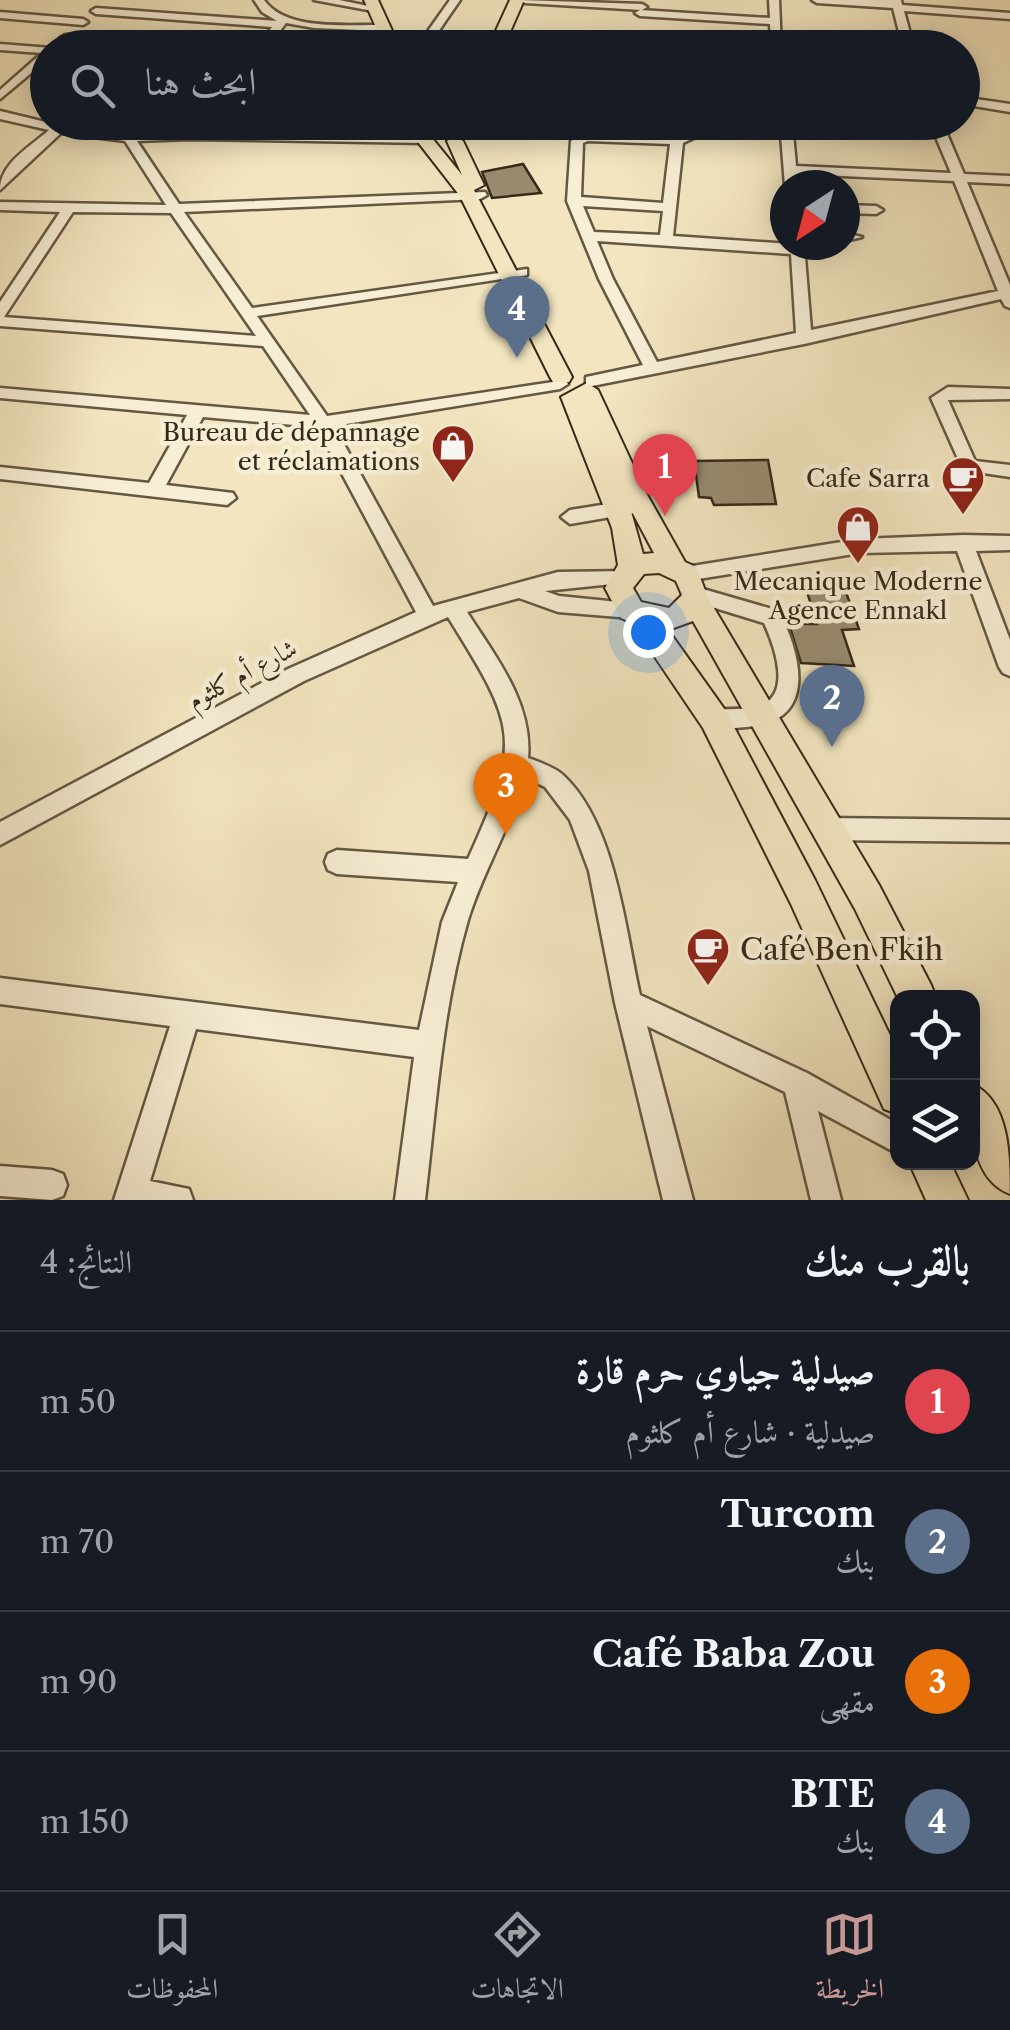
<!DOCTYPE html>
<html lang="ar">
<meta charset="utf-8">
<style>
:root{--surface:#171b24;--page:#242831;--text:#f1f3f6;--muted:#9ea1a6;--line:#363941;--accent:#c59692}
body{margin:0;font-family:"Libre Caslon Text",Amiri,serif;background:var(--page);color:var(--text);direction:rtl}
.controls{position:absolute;right:30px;bottom:30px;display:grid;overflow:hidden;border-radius:20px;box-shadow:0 5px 25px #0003}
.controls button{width:90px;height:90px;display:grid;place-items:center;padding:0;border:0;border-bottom:2px solid var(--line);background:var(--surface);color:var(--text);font:50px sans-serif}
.compass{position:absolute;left:770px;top:170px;width:90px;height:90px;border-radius:50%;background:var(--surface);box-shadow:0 5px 25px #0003;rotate:216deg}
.you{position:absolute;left:648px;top:632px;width:35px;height:35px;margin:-25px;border:8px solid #fff;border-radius:50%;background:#1a73e8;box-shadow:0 0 0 15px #1a73e833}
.badge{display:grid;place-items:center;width:65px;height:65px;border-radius:50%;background:var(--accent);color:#fff;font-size:32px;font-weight:700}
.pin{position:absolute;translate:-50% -82px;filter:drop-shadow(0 2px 5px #0008)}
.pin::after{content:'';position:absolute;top:52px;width:35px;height:30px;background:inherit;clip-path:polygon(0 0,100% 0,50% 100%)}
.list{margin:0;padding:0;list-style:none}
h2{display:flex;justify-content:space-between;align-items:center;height:130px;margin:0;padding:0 40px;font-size:42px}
h2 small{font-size:32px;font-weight:400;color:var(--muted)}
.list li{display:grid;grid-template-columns:65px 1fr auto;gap:30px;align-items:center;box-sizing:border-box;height:140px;padding:0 40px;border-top:2px solid var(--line)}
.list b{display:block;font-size:38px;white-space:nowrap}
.list p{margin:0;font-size:32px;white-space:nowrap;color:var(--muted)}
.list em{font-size:32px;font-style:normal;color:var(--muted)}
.icon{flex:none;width:55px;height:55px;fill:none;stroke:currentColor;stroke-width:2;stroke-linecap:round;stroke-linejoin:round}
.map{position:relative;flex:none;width:1010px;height:1200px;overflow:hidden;direction:ltr}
.search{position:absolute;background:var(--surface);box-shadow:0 5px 25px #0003;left:30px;right:30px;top:30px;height:110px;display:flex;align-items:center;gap:25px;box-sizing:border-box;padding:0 35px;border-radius:55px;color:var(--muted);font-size:38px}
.sheet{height:690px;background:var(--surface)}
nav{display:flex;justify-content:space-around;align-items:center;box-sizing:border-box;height:140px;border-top:2px solid var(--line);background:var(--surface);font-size:28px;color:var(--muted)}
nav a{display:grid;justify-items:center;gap:5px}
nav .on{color:var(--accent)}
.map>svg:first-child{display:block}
.building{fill:#988b70;stroke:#36291a;stroke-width:2.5}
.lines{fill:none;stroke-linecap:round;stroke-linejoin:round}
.minor-casing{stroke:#655843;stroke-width:5}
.major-casing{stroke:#36291a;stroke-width:4}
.minor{fill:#f7eed5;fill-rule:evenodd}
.major{fill:#f2e5bf;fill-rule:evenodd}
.labels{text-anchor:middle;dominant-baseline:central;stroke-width:9;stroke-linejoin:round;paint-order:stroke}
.poi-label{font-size:25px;fill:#36291a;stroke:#f7eed5;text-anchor:end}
.street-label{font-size:25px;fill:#36291a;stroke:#f7eed5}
.near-poi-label{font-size:30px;fill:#36291a;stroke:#f7eed5;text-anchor:start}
</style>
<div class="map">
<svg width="1010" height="1200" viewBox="0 0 1010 1200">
<rect width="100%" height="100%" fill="#f2e5bf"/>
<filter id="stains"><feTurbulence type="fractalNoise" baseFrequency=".002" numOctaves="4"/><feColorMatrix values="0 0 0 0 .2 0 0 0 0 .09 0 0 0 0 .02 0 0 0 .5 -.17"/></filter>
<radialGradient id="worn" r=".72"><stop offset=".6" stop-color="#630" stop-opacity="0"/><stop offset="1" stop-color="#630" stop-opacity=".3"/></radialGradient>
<g class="building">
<path d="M523 164 541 193 492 198 482 172Z"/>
<path d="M768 460 776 504 714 505 711 498 699 497 694 461Z"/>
<path d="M841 578 859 629 842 630 854 666 801 663 789 624H817L803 579Z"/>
</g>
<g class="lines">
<g class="minor-casing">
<g id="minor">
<path d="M254 0H264C287 32 348 24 383 25L388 28 383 31 314 28 286 23 267 48H256L272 27 96 14 91 11 96 8 277 21 262 12Z"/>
<path d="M314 0H339L378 8 373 11Z"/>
<path d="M450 0H460L427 48H416Z"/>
<path d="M520 0 642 4 647 7 642 10 525 3Z"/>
<path d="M769 0H779L781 48H771L770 24 640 16 635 13 640 10 770 18Z"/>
<path d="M812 0H901L902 5 1010 13V19L904 11 914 48H903L893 8 817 3Z"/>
<path d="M0 12 83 19 88 22 83 25 0 18Z"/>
<path d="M500 34 631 44 636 47 595 48 496 39V35Z"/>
<path d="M65 35 189 45 194 48H143L61 40 60 38Z"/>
<path d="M864 37 869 40 870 48H860L859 40Z"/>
<path d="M697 42H705L706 48H696Z"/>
<path d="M0 44 51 48H48V59L0 99V90L42 53 0 50Z"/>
<path d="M962 97 1010 104V112L962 104Z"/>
<path d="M0 111 58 125 126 134 134 122H146L139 134 190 131 425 135 431 139 425 143 190 139 137 141 179 204 485 192 487 195 480 199 184 212 252 308 527 269V275L522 276 257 316 327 416 566 380 568 384 560 389 334 426 433 606 558 572 629 571 632 576 629 581 622 583 545 591 559 596 638 604 641 610 638 616 631 618 558 612 519 598 467 612C495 656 533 703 528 758 539 762 554 767 563 775 615 823 625 928 640 995L807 1073 898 1124V1154L818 1111 841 1200H811L785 1092 647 1026 693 1200H663L615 1003 589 871 570 820 545 787 524 777C511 827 483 871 468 920 442 1010 436 1107 425 1200H395L414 1057 196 1029 150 1181 189 1189 193 1200H114L170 1026 0 1004V978L419 1030 442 922 458 882 337 874 328 870 325 862 328 854 337 850 468 859C523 738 517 728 448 617L304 681 0 845V822L288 669 416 612 317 427 203 417 166 485 233 493 236 498 227 505 0 479V467L149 483 187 415 0 398V388L310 415 263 346 0 326V302L60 212 0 210V202L166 205 125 141 61 133 0 190C0 163 30 147 49 130L0 119ZM73 212 171 213 256 336 4 317Z"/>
<path d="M687 122H699L698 136 683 143 673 236 804 245 811 330 998 291 954 181 797 174 798 185 785 186 780 122H792L796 166 951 173 935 135 815 126 809 122 932 128 930 122H942L964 174 1010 176V184L967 182 1010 285V308L1005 306 1001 299 804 344 592 386 586 385V377L643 365 599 279 567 201 571 141 587 133 676 137 686 134ZM588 141 670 144 663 203 581 197 583 143ZM583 206 663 211 660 235 594 232ZM597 241 791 254 796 333 657 362 613 279Z"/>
<path d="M845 205 876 206 883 210 876 214 845 213Z"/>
<path d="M845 233 862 237 845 241Z"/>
<path d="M948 387 1010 389V399L948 400 975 461 1010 465V477L963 470 931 398Z"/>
<path d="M633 500 640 502 642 507 640 512 570 524 561 517 570 510Z"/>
<path d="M963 535 1010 536V550L976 551 1010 640V676L1003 673 999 667 957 551 860 553 686 581 676 574 686 567 860 539Z"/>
<path d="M696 587 779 611C802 657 818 722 746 727 733 728 718 730 706 726L703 719 706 712C722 707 739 711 755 707 794 699 775 647 764 623L689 600 686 595 689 590Z"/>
<path d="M826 818 1010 820V842L826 840 818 837 814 829 818 821Z"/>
<path d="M0 1166 52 1170 63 1174 67 1185 63 1196 52 1200 0 1196Z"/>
</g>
</g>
<g class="major-casing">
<g id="major">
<path d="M364 0H378L400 48H385Z"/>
<path d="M510 0H524L503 48H488Z"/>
<path d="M455 136 463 141 484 185 474 190 572 377 569 382H553L550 377 460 196 418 142 432 138 462 175 447 141Z"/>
<path d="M587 383 598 390 645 491 685 562 696 567 708 598 879 885 931 985 936 998H898L855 909 693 621 668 630 725 710 815 880 898 1052V1114L884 1109 791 904 703 728 632 623 621 618 605 588 618 565 612 528 561 397ZM630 508 654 553 643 554ZM659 573 676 581 682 595 669 608 641 602 633 588 644 574Z"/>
<path d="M972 1084C1010 1101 1010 1157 1010 1194 968 1177 972 1122 972 1084Z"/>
<path d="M909 1162H950L968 1200H926Z"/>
</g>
</g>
<use href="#minor" class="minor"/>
<use href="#major" class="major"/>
</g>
<defs>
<g id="shop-pin" transform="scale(2.25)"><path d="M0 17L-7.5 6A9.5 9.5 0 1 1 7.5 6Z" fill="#8f2418" stroke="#f7eed5"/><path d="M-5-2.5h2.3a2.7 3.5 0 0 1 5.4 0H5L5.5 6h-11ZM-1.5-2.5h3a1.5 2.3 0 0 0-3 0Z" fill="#fff"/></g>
<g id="cafe-pin" transform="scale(2.25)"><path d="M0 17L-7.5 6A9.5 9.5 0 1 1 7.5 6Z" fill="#8f2418" stroke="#f7eed5"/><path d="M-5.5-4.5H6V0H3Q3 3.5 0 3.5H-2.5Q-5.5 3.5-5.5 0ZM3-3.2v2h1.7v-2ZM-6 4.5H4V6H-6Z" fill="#fff"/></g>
</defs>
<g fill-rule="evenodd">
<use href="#shop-pin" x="453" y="446"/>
<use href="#cafe-pin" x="963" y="478"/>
<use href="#shop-pin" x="858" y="527"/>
<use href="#cafe-pin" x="708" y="949"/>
</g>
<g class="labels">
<g class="poi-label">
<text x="420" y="432">Bureau de dépannage<tspan x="420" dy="29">et réclamations</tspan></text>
<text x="930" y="478">Cafe Sarra</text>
<text x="858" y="581" text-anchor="middle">Mecanique Moderne<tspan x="858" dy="29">Agence Ennakl</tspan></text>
</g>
<g class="street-label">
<text transform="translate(242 674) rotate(-28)">شارع أم كلثوم</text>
</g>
<g class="near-poi-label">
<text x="740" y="949">Café Ben Fkih</text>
</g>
</g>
<rect width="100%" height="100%" filter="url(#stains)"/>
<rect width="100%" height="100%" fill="url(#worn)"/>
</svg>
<div class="controls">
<button><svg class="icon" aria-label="locate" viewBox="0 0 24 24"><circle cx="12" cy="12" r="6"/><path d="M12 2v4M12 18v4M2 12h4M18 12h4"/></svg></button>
<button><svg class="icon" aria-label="layers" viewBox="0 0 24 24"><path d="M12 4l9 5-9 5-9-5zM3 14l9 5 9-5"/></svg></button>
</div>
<svg class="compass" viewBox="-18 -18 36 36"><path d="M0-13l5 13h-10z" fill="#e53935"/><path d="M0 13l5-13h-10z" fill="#9ea1a6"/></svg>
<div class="you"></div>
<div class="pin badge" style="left:665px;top:516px;background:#e0444e">1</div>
<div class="pin badge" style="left:832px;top:747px;background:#5c6f8a">2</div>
<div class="pin badge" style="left:506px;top:835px;background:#e8710a">3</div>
<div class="pin badge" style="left:517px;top:358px;background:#5c6f8a">4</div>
<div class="search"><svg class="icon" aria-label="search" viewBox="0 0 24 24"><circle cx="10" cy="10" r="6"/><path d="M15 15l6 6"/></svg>ابحث هنا</div>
</div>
<section class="sheet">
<h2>بالقرب منك<small>النتائج: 4</small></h2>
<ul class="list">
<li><span class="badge" style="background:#e0444e">1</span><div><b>صيدلية جياوي حرم قارة</b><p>صيدلية · شارع أم كلثوم</p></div><em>50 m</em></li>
<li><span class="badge" style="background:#5c6f8a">2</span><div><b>Turcom</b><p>بنك</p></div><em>70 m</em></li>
<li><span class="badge" style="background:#e8710a">3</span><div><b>Café Baba Zou</b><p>مقهى</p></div><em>90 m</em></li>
<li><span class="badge" style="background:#5c6f8a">4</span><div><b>BTE</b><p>بنك</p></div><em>150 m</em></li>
</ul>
</section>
<nav>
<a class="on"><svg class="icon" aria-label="map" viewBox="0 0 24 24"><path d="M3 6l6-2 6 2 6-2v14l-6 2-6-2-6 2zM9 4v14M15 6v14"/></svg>الخريطة</a>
<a><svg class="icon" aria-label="directions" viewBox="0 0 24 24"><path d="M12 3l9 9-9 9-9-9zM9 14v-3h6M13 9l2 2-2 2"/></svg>الاتجاهات</a>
<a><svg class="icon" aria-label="saved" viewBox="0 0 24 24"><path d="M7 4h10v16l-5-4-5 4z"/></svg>المحفوظات</a>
</nav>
